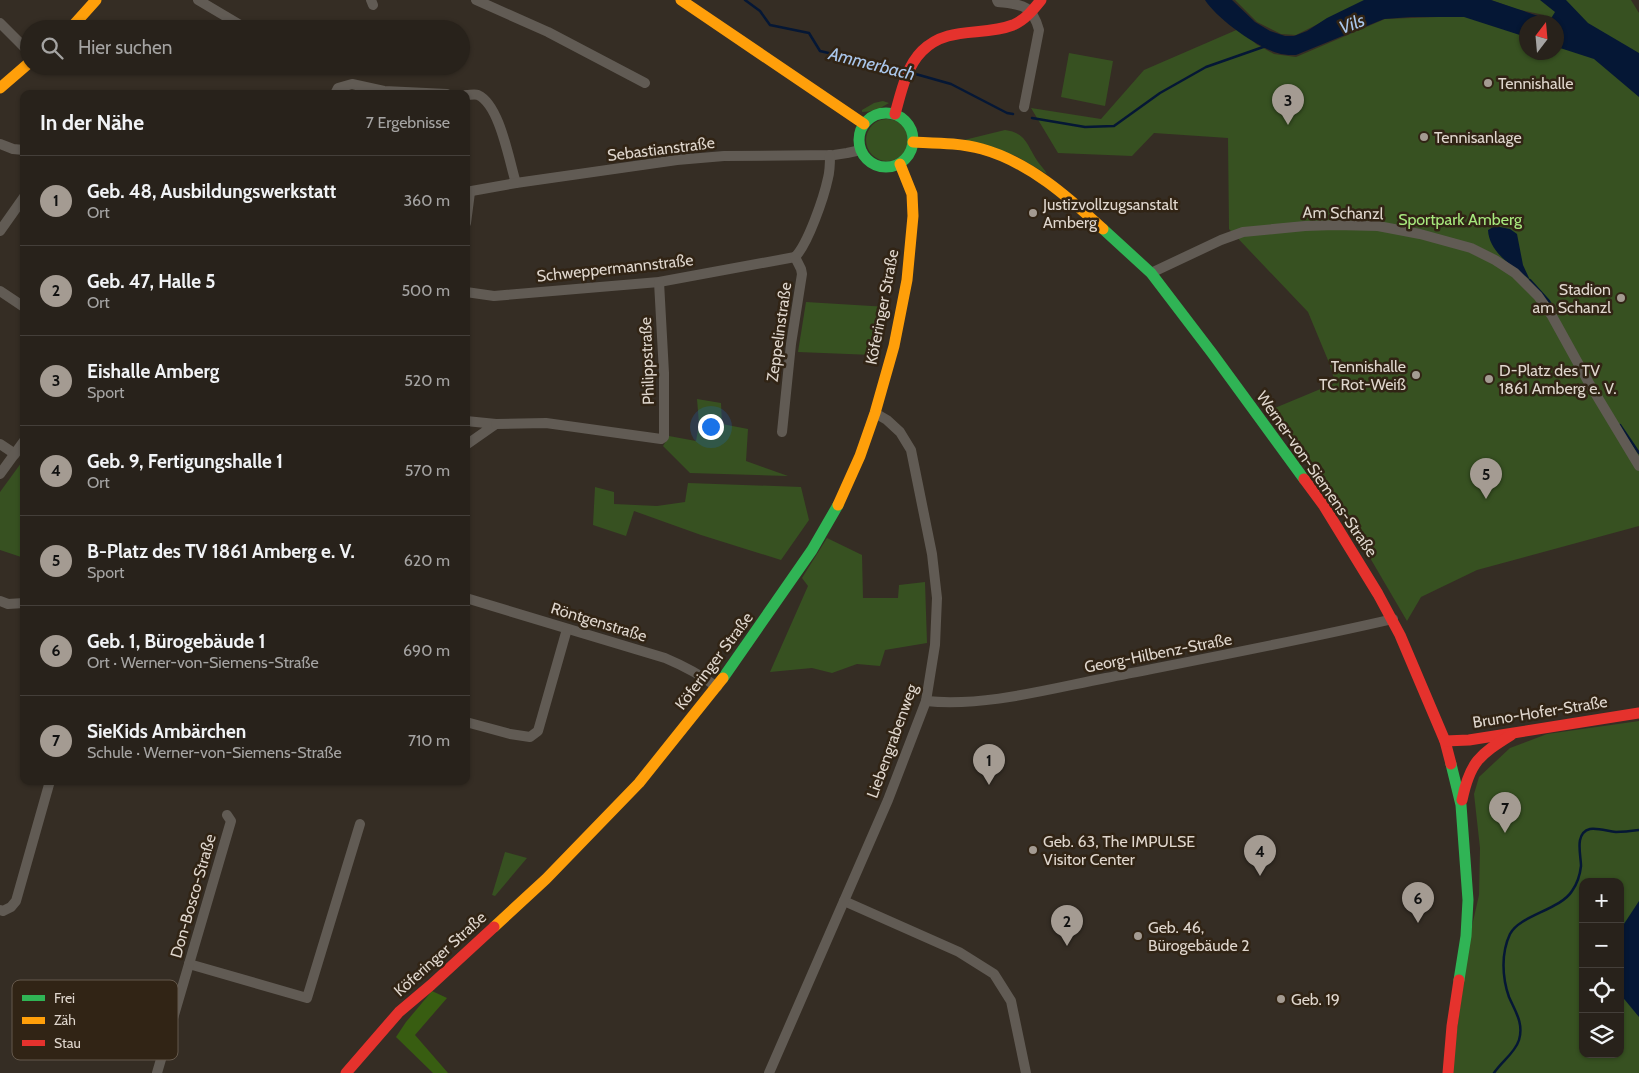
<!DOCTYPE html>
<html lang="de">
<meta charset="utf-8">
<style>
:root{--surface:#28221b;--page:#302a24;--text:#f1f3f6;--muted:#a5a4a3;--line:#443f3a;--accent:#a49b92}
body{margin:0;font-family:Cabin,sans-serif;background:var(--page);color:var(--text)}
.controls{position:absolute;right:15px;bottom:15px;display:grid;overflow:hidden;border-radius:10px;box-shadow:0 1px 4px #0004}
.controls button{width:45px;height:45px;display:grid;place-items:center;padding:0;border:0;border-bottom:1px solid var(--line);background:var(--surface);color:var(--text);font:25px sans-serif}
.compass{position:absolute;left:1519px;top:15px;width:45px;height:45px;border-radius:50%;background:var(--surface);box-shadow:0 1px 4px #0004;rotate:16deg}
.you{position:absolute;left:710px;top:426px;width:18px;height:18px;margin:-12px;border:4px solid #fff;border-radius:50%;background:#1a73e8;box-shadow:0 0 0 8px #1a73e833}
.badge{display:grid;place-items:center;width:32px;height:32px;border-radius:50%;background:var(--accent);color:#111;font-size:16px;font-weight:700}
.pin{position:absolute;translate:-50% -41px;filter:drop-shadow(0 1px 2px #0008)}
.pin::after{content:'';position:absolute;top:26px;width:18px;height:15px;background:inherit;clip-path:polygon(0 0,100% 0,50% 100%)}
.list{margin:0;padding:0;list-style:none}
h2{display:flex;justify-content:space-between;align-items:center;height:65px;margin:0;padding:0 20px;font-size:21px}
h2 small{font-size:16px;font-weight:400;color:var(--muted)}
.list li{display:grid;grid-template-columns:32px 1fr auto;gap:15px;align-items:center;box-sizing:border-box;height:90px;padding:0 20px;border-top:1px solid var(--line)}
.list b{display:block;font-size:19px;white-space:nowrap}
.list p{margin:0;font-size:16px;white-space:nowrap;color:var(--muted)}
.list em{font-size:16px;font-style:normal;color:var(--muted)}
.icon{flex:none;width:28px;height:28px;fill:none;stroke:currentColor;stroke-width:2;stroke-linecap:round;stroke-linejoin:round}
.map{position:relative;flex:none;width:1639px;height:1073px;overflow:hidden}
.search{position:absolute;background:var(--surface);box-shadow:0 1px 4px #0004;left:20px;top:20px;width:450px;height:55px;display:flex;align-items:center;gap:12px;box-sizing:border-box;padding:0 18px;border-radius:28px;color:var(--muted);font-size:19px}
.panel{position:absolute;background:var(--surface);box-shadow:0 1px 4px #0004;left:20px;top:90px;width:450px;height:695px;border-radius:10px}
.map>svg:first-child{display:block}
.green{fill:#375121;fill-rule:evenodd}
.forest{fill:#385d11}
.water{fill:#051735}
.lines{fill:none;stroke-linecap:round;stroke-linejoin:round}
.stream{stroke:#051735;stroke-width:2.5}
.street{stroke:#615b54;stroke-width:10}
.fast{stroke:#30b455;stroke-width:11}
.slow{stroke:#ff9f0a;stroke-width:11}
.jam{stroke:#e5322d;stroke-width:11}
.poi-dot{fill:#a49b92;stroke:#312415;stroke-width:2}
.labels{text-anchor:middle;dominant-baseline:central;stroke-width:5;stroke-linejoin:round;paint-order:stroke}
.poi-label{font-size:16px;fill:#dfd6cd;stroke:#312415;text-anchor:start}
.street-label{font-size:16px;fill:#dfd6cd;stroke:#312415}
.park-label{font-size:16px;fill:#a7e87d;stroke:#312415}
.water-label{font-size:18px;font-style:italic;fill:#aac7ec;stroke:#312415}
.key{fill:#312415;stroke:#65594c;stroke-width:1}
.key-label{font-size:14px;fill:#dfd6cd}
</style>
<div class="map">
<svg width="1639" height="1073" viewBox="0 0 1639 1073">
<rect width="100%" height="100%" fill="#352d24"/>
<g class="green">
<path d="M1235 0H1366L1296 35 1281 34 1257 22Z"/>
<path d="M1491 0H1631L1639 13V526L1477 570 1421 597 1407 621 1342 510 1270 410 1335 383 1330 365 1308 312 1229 229 1228 138 1154 133 1132 156 1058 153 1031 108 1101 119 1144 70 1241 28 1256 44 1274 54 1296 57 1385 19 1464 16 1526 36V52H1556V22H1542L1544 15 1516 9Z"/>
<path d="M1069 53 1113 61 1105 106 1061 97Z"/>
<path d="M883 101 889 103 875 111 862 112V110L874 103Z"/>
<circle cx="887" cy="140" r="21"/>
<path d="M1005 130C1027 133 1027 146 1038 162 1041 166 1045 170 1047 174L1016 156 964 140Z"/>
<path d="M806 302 888 307 873 355 798 352Z"/>
<path d="M697 399 721 403 722 424 748 429 746 461 788 476 690 473 663 446 669 436 696 441 699 424Z"/>
<path d="M24 459V558L0 550V492Z"/>
<path d="M688 483 801 487 809 520 781 560 701 535 634 511 626 536 593 525 595 487 614 492V504L657 506 685 502Z"/>
<path d="M827 538 862 555 863 598H898L899 585 925 582 927 643 885 650 880 666 857 664 832 673 812 668 770 672 808 586 802 578Z"/>
<path d="M1639 721V1073H1451L1470 935 1479 895 1480 848 1474 794 1479 777 1510 748 1547 734ZM1583 882H1620V1054H1583Z"/>
<path d="M505 852 527 858 495 896 492 895Z"/>
</g>
<path class="forest" d="M432 991 447 998 415 1035 448 1073H433L396 1037 406 1022Z"/>
<g class="water">
<path d="M1205 0H1232L1255 22 1270 31 1285 36H1294L1307 31 1327 18 1364 0H1491L1550 20 1555 12 1540 0H1566L1588 23 1639 53V97L1594 59 1557 47 1556 22H1526V37L1464 17H1411L1384 19 1296 55C1291 55 1286 55 1281 54 1259 49 1217 19 1205 0Z"/>
<path d="M1495 226 1510 229 1517 234 1523 265 1530 280C1514 267 1489 253 1488 230Z"/>
<path d="M1639 901V1017L1620 994V930Z"/>
</g>
<g class="lines">
<g class="stream">
<path d="M745 0 760 11 770 25 809 33 820 51 905 71"/>
<path d="M912 73 951 84 1007 113 1013 114"/>
<path d="M1032 118 1085 127 1114 126 1160 93 1206 67 1266 46"/>
<path d="M1530 280 1549 301 1554 310"/>
<path d="M1620 425 1639 453"/>
<path d="M1494 1073C1501 1062 1515 1053 1519 1040 1524 1023 1515 1011 1509 997 1502 977 1501 953 1510 934 1520 915 1560 910 1572 891 1577 884 1580 875 1581 866 1581 855 1574 833 1590 829 1599 828 1607 831 1616 832 1624 832 1632 831 1639 830"/>
</g>
<g class="street">
<path d="M198 0 247 29"/>
<path d="M371 0 373 5"/>
<path d="M476 0 548 32 645 83"/>
<path d="M997 0 998 2C1022 5 1032 4 1039 30L1024 107"/>
<path d="M0 23 29 52"/>
<path d="M335 94 338 88 352 84 384 91 447 94"/>
<path d="M466 95C470 95 475 94 478 95 500 105 509 161 516 183"/>
<path d="M0 144 13 149 24 150"/>
<path d="M466 192 516 183 677 160 724 156 834 155 847 153 861 150"/>
<path d="M466 223 470 192"/>
<path d="M0 231 24 197"/>
<path d="M1151 273 1221 240 1243 232 1305 226 1335 225 1378 226 1420 234 1471 248 1495 260 1515 273 1538 296 1552 316 1589 383 1639 466"/>
<path d="M0 291 24 307"/>
<path d="M466 292 494 296 659 282 795 257"/>
<path d="M466 421 496 424 466 445"/>
<path d="M496 424 546 423 661 439 664 437V373L659 282"/>
<path d="M782 432 791 344 802 274 801 269 795 257C808 244 824 197 828 178 830 171 830 163 830 155"/>
<path d="M0 444 15 454"/>
<path d="M0 474 24 441"/>
<path d="M466 598 665 658C684 666 701 675 717 687"/>
<path d="M0 601 8 604 24 603"/>
<path d="M926 701C985 707 1049 689 1106 678 1202 659 1298 641 1393 619"/>
<path d="M466 722 510 734 530 737 538 731 567 629"/>
<path d="M844 901 959 952 994 974 1011 1001 1026 1073"/>
<path d="M0 910 3 911 11 907 16 901 50 781"/>
<path d="M189 964 307 998 360 824"/>
<path d="M157 1073 231 821 227 815"/>
<path d="M769 1073 888 800 926 701 935 645 937 598 932 554 911 450 900 432 887 420 875 413"/>
</g>
<g class="fast">
<circle cx="886" cy="140" r="27"/>
<path d="M1103 229 1151 273 1212 353 1304 479"/>
<path d="M723 678 812 550 838 505"/>
<path d="M1451 764 1461 805 1468 900 1466 936 1459 980"/>
</g>
<g class="slow">
<path d="M681 0 864 124"/>
<path d="M70 29 96 0"/>
<path d="M0 88 29 63"/>
<path d="M913 142C936 143 960 143 982 149 1029 162 1068 197 1103 229"/>
<path d="M838 505 860 456 875 413 894 346 907 280 913 216 912 194 900 164"/>
<path d="M494 927 546 879 639 783 723 678"/>
</g>
<g class="jam">
<path d="M895 114C901 93 906 67 922 51 948 25 982 37 1013 25 1025 20 1033 10 1041 0"/>
<path d="M1304 479 1324 506 1378 594 1400 635 1445 741 1451 764"/>
<path d="M1445 741 1469 740 1639 713"/>
<path d="M1462 800C1470 762 1479 755 1511 735"/>
<path d="M346 1073 399 1012 431 985 494 927"/>
<path d="M1448 1073 1452 1026 1459 980"/>
</g>
</g>
<g class="poi-dot">
<circle cx="1488" cy="83" r="5"/>
<circle cx="1424" cy="137" r="5"/>
<circle cx="1033" cy="213" r="5"/>
<circle cx="1621" cy="298" r="5"/>
<circle cx="1416" cy="375" r="5"/>
<circle cx="1489" cy="379" r="5"/>
<circle cx="1033" cy="850" r="5"/>
<circle cx="1138" cy="936" r="5"/>
<circle cx="1281" cy="999" r="5"/>
</g>
<g class="labels">
<g class="poi-label">
<text x="1498" y="83">Tennishalle</text>
<text x="1434" y="137">Tennisanlage</text>
<text x="1043" y="204">Justizvollzugsanstalt<tspan x="1043" dy="18">Amberg</tspan></text>
<text x="1611" y="289" text-anchor="end">Stadion<tspan x="1611" dy="18">am Schanzl</tspan></text>
<text x="1406" y="366" text-anchor="end">Tennishalle<tspan x="1406" dy="18">TC Rot-Weiß</tspan></text>
<text x="1499" y="370">D-Platz des TV<tspan x="1499" dy="18">1861 Amberg e. V.</tspan></text>
<text x="1043" y="841">Geb. 63, The IMPULSE<tspan x="1043" dy="18">Visitor Center</tspan></text>
<text x="1148" y="927">Geb. 46,<tspan x="1148" dy="18">Bürogebäude 2</tspan></text>
<text x="1291" y="999">Geb. 19</text>
</g>
<g class="street-label">
<text transform="translate(661 149) rotate(-7)">Sebastianstraße</text>
<text transform="translate(1343 213) rotate(1)">Am Schanzl</text>
<text transform="translate(615 268) rotate(-6)">Schweppermannstraße</text>
<text transform="translate(882 307) rotate(-79)">Köferinger Straße</text>
<text transform="translate(779 332) rotate(-82)">Zeppelinstraße</text>
<text transform="translate(647 361) rotate(-92)">Philippstraße</text>
<text transform="translate(1317 474) rotate(55)">Werner-von-Siemens-Straße</text>
<text transform="translate(599 622) rotate(17)">Röntgenstraße</text>
<text transform="translate(1158 653) rotate(-11)">Georg-Hilbenz-Straße</text>
<text transform="translate(714 661) rotate(-53)">Köferinger Straße</text>
<text transform="translate(1540 712) rotate(-9)">Bruno-Hofer-Straße</text>
<text transform="translate(892 741) rotate(-70)">Liebengrabenweg</text>
<text transform="translate(193 896) rotate(-74)">Don-Bosco-Straße</text>
<text transform="translate(440 954) rotate(-42)">Köferinger Straße</text>
</g>
<g class="park-label">
<text x="1460" y="219">Sportpark Amberg</text>
</g>
<g class="water-label">
<text transform="translate(1352 24) rotate(-21)">Vils</text>
<text transform="translate(872 64) rotate(14)">Ammerbach</text>
</g>
</g>
<rect x="12" y="980" width="166" height="80" rx="8" class="key"/>
<rect x="22" y="995" width="23" height="6" fill="#30b455"/>
<rect x="22" y="1017" width="23" height="7" fill="#ff9f0a"/>
<rect x="22" y="1040" width="23" height="6" fill="#e5322d"/>
<g class="key-label">
<text x="54" y="1003">Frei</text>
<text x="54" y="1025">Zäh</text>
<text x="54" y="1048">Stau</text>
</g>
</svg>
<div class="controls">
<button>+</button>
<button>−</button>
<button><svg class="icon" aria-label="locate" viewBox="0 0 24 24"><circle cx="12" cy="12" r="6"/><path d="M12 2v4M12 18v4M2 12h4M18 12h4"/></svg></button>
<button><svg class="icon" aria-label="layers" viewBox="0 0 24 24"><path d="M12 4l9 5-9 5-9-5zM3 14l9 5 9-5"/></svg></button>
</div>
<svg class="compass" viewBox="-18 -18 36 36"><path d="M0-13l5 13h-10z" fill="#e53935"/><path d="M0 13l5-13h-10z" fill="#a5a4a3"/></svg>
<div class="you"></div>
<div class="pin badge" style="left:989px;top:785px">1</div>
<div class="pin badge" style="left:1067px;top:946px">2</div>
<div class="pin badge" style="left:1288px;top:125px">3</div>
<div class="pin badge" style="left:1260px;top:876px">4</div>
<div class="pin badge" style="left:1486px;top:499px">5</div>
<div class="pin badge" style="left:1418px;top:923px">6</div>
<div class="pin badge" style="left:1505px;top:833px">7</div>
<div class="search"><svg class="icon" aria-label="search" viewBox="0 0 24 24"><circle cx="10" cy="10" r="6"/><path d="M15 15l6 6"/></svg>Hier suchen</div>
<section class="panel">
<h2>In der Nähe<small>7 Ergebnisse</small></h2>
<ul class="list">
<li><span class="badge">1</span><div><b>Geb. 48, Ausbildungswerkstatt</b><p>Ort</p></div><em>360 m</em></li>
<li><span class="badge">2</span><div><b>Geb. 47, Halle 5</b><p>Ort</p></div><em>500 m</em></li>
<li><span class="badge">3</span><div><b>Eishalle Amberg</b><p>Sport</p></div><em>520 m</em></li>
<li><span class="badge">4</span><div><b>Geb. 9, Fertigungshalle 1</b><p>Ort</p></div><em>570 m</em></li>
<li><span class="badge">5</span><div><b>B-Platz des TV 1861 Amberg e. V.</b><p>Sport</p></div><em>620 m</em></li>
<li><span class="badge">6</span><div><b>Geb. 1, Bürogebäude 1</b><p>Ort · Werner-von-Siemens-Straße</p></div><em>690 m</em></li>
<li><span class="badge">7</span><div><b>SieKids Ambärchen</b><p>Schule · Werner-von-Siemens-Straße</p></div><em>710 m</em></li>
</ul>
</section>
</div>
